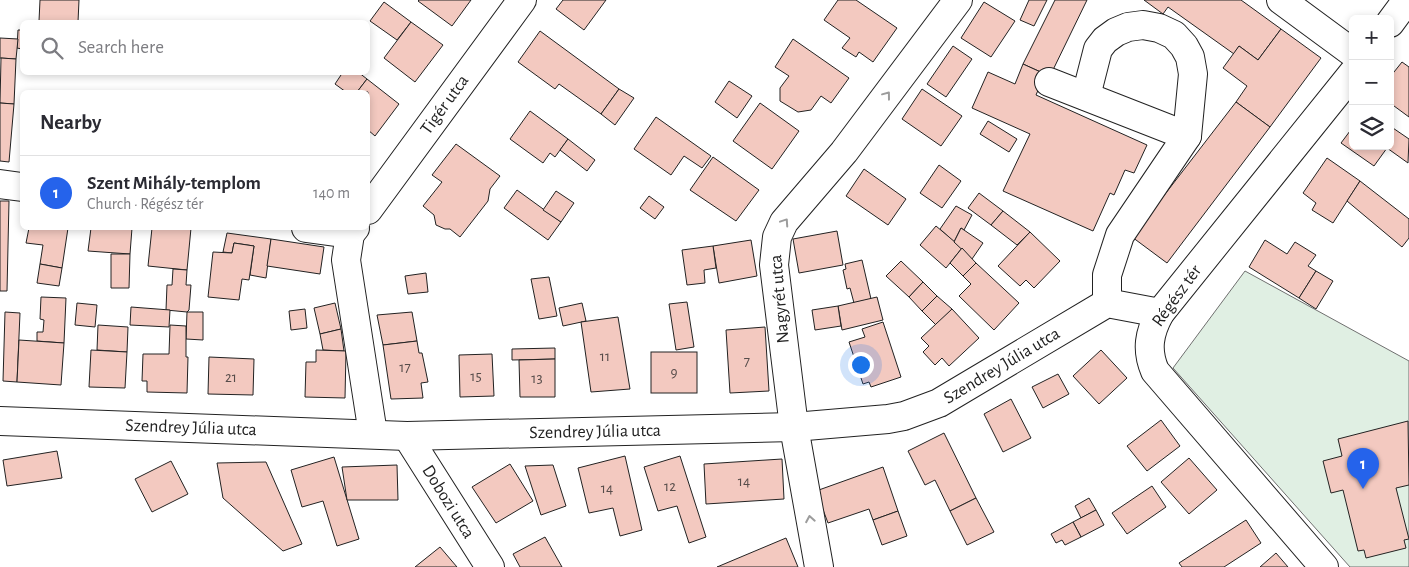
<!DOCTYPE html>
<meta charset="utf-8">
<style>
:root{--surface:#fff;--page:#f2f2f3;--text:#2b2b33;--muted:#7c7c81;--line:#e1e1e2;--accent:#2563eb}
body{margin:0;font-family:"Alegreya Sans",sans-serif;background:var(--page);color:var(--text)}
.controls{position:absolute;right:15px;top:15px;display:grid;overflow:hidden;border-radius:8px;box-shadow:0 2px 8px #0003}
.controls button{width:45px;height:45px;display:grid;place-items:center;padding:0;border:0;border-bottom:1px solid var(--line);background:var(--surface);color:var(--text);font:25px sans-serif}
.you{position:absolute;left:860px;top:364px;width:18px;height:18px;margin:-12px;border:4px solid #fff;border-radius:50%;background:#1a73e8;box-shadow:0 0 0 8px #1a73e833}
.badge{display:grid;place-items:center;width:32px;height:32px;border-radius:50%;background:var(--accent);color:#fff;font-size:16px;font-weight:700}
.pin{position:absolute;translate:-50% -41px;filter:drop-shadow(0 1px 2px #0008)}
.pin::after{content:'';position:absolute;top:26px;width:18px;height:15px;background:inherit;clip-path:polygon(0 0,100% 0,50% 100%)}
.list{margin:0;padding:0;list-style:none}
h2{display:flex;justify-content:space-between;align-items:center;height:65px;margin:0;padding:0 20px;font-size:21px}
h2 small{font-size:16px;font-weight:400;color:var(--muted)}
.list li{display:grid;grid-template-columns:32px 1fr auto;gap:15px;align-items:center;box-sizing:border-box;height:75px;padding:0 20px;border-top:1px solid var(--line)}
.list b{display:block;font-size:19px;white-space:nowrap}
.list p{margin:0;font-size:16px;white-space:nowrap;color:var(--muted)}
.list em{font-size:16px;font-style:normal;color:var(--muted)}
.icon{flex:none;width:28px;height:28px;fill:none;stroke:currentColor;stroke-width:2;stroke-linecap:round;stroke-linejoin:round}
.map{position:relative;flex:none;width:1409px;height:567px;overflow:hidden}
.search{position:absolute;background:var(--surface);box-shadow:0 2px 8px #0003;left:20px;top:20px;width:350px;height:55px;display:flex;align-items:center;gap:12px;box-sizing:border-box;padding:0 18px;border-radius:8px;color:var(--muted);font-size:19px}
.panel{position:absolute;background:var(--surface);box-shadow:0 2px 8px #0003;left:20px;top:90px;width:350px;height:140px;border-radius:8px}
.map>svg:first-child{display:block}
.green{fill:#e0efe3;stroke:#6f6f6f}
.building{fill:#f3c9c0;stroke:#222}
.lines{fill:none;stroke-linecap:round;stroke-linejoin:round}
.minor-casing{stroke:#222;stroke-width:30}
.minor{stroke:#fff;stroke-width:28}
.oneway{stroke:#9c9c9c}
.labels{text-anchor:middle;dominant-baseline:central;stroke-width:4;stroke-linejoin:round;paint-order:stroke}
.number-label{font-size:15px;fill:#564c4a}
.street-label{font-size:18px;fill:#222;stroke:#fff}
</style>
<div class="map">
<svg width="1409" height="567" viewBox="0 0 1409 567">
<rect width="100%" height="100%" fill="#fff"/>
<path class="green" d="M1245 271 1409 361V567H1350L1173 368Z"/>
<g class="building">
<path d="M40 0H79L78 22 39 21Z"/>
<path d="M419 0H471L452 26 418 1Z"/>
<path d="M563 0H606L584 30 556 9Z"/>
<path d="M838 0H856L897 28 873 62 859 52 856 57 842 48 850 38 824 20Z"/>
<path d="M1029 0H1047L1034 26 1020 20Z"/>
<path d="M1055 0H1087L1051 74H1045L1023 64Z"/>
<path d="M1144 0H1241L1281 29 1258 60 1239 46 1234 54 1168 7 1163 14Z"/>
<path d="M384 2 411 22 397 40 370 21Z"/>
<path d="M984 2 1015 21 991 57 961 38Z"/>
<path d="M411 22 443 45 415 82 384 58Z"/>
<path d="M1281 29 1321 58 1270 127 1236 102 1247 86 1223 68 1239 46 1258 60Z"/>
<path d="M18 30H22V49L17 48Z"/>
<path d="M540 31 619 89 601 114 559 84 555 89 518 62Z"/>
<path d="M0 38 18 39 16 59 0 58Z"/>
<path d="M793 39 849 78 831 103 821 96 811 110 798 112 780 101V88L789 76 775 67Z"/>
<path d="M953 46 972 59 946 97 927 84Z"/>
<path d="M1 58 16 59 14 104 0 103Z"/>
<path d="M1402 62 1409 67V117L1390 103V77Z"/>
<path d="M1023 64 1045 74 1036 95 1147 145 1134 173 1125 170 1114 195 1110 193 1093 231 1003 191 1030 134 972 108 988 72 1015 84Z"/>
<path d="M343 72H358L367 79 357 92H346L335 84Z"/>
<path d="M367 79 399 104 375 136 368 130V92H357Z"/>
<path d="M729 81 752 96 737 118 715 102Z"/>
<path d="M619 89 634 98 615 125 601 114Z"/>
<path d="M922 89 962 116 941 146 902 119Z"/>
<path d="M1236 102 1270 127 1167 263 1132 237Z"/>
<path d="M0 103 14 104 9 162 0 161Z"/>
<path d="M760 103 799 131 772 169 733 141Z"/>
<path d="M530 111 568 139 555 157 550 153 543 163 510 139Z"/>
<path d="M656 117 711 156 702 168 684 156 671 175 634 149Z"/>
<path d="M988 121 1017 139 1009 152 980 134Z"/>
<path d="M1390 126 1409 139 1408 163 1387 148 1374 166 1341 143 1353 127V146H1390Z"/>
<path d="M568 139 595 160 587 171 560 150Z"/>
<path d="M456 144 500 176 490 189 488 201 460 237 450 229H445L436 225 434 215 423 206 442 182 432 175Z"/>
<path d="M713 157 759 190 736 221 690 190Z"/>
<path d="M1327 158 1360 181 1333 223 1312 210 1316 203 1303 193Z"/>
<path d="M939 165 961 181 942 208 920 193Z"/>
<path d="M864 169 906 199 888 225 846 196Z"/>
<path d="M1360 181 1409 219V238L1402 247 1347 201Z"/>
<path d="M517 190 561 222 548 240 504 208Z"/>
<path d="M556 191 574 203 561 222 543 210Z"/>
<path d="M979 193 1003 211 991 225 968 208Z"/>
<path d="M649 196 664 207 655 219 640 208Z"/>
<path d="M0 201H9L7 291H0Z"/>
<path d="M956 206 972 215 964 230 961 228 954 242 940 229Z"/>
<path d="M1003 211 1030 232 1017 245 991 225Z"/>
<path d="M936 226 962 248 946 268 920 245Z"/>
<path d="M29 228H68L62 268 40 264 43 245 26 243Z"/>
<path d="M91 228H132L130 254 88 251Z"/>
<path d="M152 228H191L187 270 148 266Z"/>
<path d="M961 228 983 243 972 259 954 242Z"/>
<path d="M837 231 843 265 799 273 793 239Z"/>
<path d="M1030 232 1060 261 1034 288 1026 280 1020 286 998 266Z"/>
<path d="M227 233 271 239 266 278 250 275 254 246 234 243 232 253 223 252Z"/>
<path d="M271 239 324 247 320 274 267 266Z"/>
<path d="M751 240 757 276 719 283 713 246Z"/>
<path d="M1265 240 1287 254 1295 242 1316 255 1308 266 1316 271 1299 298 1249 267Z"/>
<path d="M234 243 254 246 249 280 242 279 239 300 208 297 213 252 232 253Z"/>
<path d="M713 246 716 268 704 270 705 283 687 285 682 250Z"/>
<path d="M962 248 976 263 963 276 950 263Z"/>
<path d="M111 254H130L129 288H111Z"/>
<path d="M862 260 871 299 854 303 850 288 847 289 843 270 846 269 845 264Z"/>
<path d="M901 261 923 282 909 297 886 276Z"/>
<path d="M976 263 1019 303 994 330 959 296 971 284 963 276Z"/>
<path d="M40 264 62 268 59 286 37 283Z"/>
<path d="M173 269 187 270 186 285H191L189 310 187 312 166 310 167 285H172Z"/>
<path d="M1316 271 1333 281 1316 309 1299 298Z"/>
<path d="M426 273 428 292 408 294 405 276Z"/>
<path d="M549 277 557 316 539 319 531 279Z"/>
<path d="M923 282 937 296 922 311 909 297Z"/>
<path d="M937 296 952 309 936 325 922 311Z"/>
<path d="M41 297 66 298 64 343 37 341V332H43L44 320 40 319Z"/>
<path d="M877 297 883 320 842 330 838 306Z"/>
<path d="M687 302 694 347 676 350 669 304Z"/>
<path d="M77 303 97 305 95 327 75 325Z"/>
<path d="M335 303 341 329 320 334 314 308Z"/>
<path d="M582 303 586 321 563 326 559 308Z"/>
<path d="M838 306 841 326 815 330 812 310Z"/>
<path d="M131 307 170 310 169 327 130 325Z"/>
<path d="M305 309 307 328 291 330 289 311Z"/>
<path d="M952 309 979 338 949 366 942 358 935 365 923 352 929 346 921 338Z"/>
<path d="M5 312 20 313 17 382 3 381Z"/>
<path d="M187 312H203V340L186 339Z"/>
<path d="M412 312 417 341 383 345 377 315Z"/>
<path d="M618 317 630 389 591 392 581 322Z"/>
<path d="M883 322 901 377 871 387 869 382 863 384 849 342 865 337 862 329Z"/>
<path d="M98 325 128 327 127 352 97 350Z"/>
<path d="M170 325 186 326V357H188L187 393 147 392V381H142L143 354H169Z"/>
<path d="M765 327 769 391 730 393 726 330Z"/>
<path d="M341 329 344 351 323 350 320 334Z"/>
<path d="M19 340 64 343 61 385 17 382Z"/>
<path d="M417 341 419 353H422L428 382 421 383 423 398 391 399 383 345Z"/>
<path d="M555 348V359L512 360V349Z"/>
<path d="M91 350 127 352 125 388 89 387Z"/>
<path d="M316 350 346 351 345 398 305 397 306 362H316Z"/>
<path d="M1101 350 1127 378 1099 404 1073 376Z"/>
<rect x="651" y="352" width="46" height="41"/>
<path d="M492 354 494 396 460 397 459 355Z"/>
<path d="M209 357 254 359 253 395 208 394Z"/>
<path d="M555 359V397H520L519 360Z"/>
<path d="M1058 374 1069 394 1043 408 1032 387Z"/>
<path d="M1011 399 1031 438 1003 452 984 414Z"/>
<path d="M1161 420 1180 446 1147 471 1127 446Z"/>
<path d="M1408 421 1409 485 1396 488 1409 539 1404 540 1406 548 1366 558 1364 550 1358 551 1343 490 1331 493 1323 461 1342 456 1338 439Z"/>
<path d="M944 433 976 498 950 511 935 480 925 485 908 451Z"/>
<path d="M57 451 62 478 7 486 3 460Z"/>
<path d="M625 456 642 530 620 536 613 508 589 513 578 468Z"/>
<path d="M680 456 706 537 689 543 677 506 658 511 644 467Z"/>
<path d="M334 457 359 539 337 546 323 501 302 507 291 470Z"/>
<path d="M1189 458 1217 490 1189 514 1161 482Z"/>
<path d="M782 459 784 499 706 504 704 464Z"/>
<path d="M171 461 188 494 152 512 135 479Z"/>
<path d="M266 462 302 544 283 551 223 498 217 463Z"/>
<path d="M510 464 533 501 496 523 472 487Z"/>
<path d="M397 465 398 500H347L342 467Z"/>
<path d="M553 465 566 506 541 515 525 466Z"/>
<path d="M883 467 898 511 873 520 869 509 828 523 816 491Z"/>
<path d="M1152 486 1166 507 1127 534 1112 513Z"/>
<path d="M976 498 994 532 967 545 950 511Z"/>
<path d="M1089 498 1096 510 1081 518 1075 506Z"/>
<path d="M1096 510 1104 525 1081 537 1073 522Z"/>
<path d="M898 511 907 536 882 545 873 520Z"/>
<path d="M1246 520 1261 543 1224 567H1182L1179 563Z"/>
<path d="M1073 522 1081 537 1065 545 1062 540 1056 543 1051 534Z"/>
<path d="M545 537 562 567H520L513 554Z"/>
<path d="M786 538 798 567H717Z"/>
<path d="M440 547 457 567H415Z"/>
<path d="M1276 553 1288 567H1260Z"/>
</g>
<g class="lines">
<g class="minor-casing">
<g id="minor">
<path d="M1281 0 1353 53"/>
<path d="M1390 23 1407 0"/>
<path d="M1049 82 1187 136"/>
<path d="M1086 96 1098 49 1105 40 1116 32 1128 27 1143 25 1159 28 1174 35 1184 46 1190 57 1193 74 1187 136 1120 235 1107 275V303"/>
<path d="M0 184 22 187"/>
<path d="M368 210 522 0"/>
<path d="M306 228 350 234 355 228"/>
<path d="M350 234 346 260 373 434"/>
<path d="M0 421 407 436 794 427 888 419 904 416 939 403 1107 303 1160 313"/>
<path d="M407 436 490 567"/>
<path d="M819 567 794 427 774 265 777 237 784 222 844 152 958 0"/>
<path d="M1324 567 1155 371C1146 350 1149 333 1160 313L1353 73"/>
</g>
</g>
<use href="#minor" class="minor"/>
</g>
<defs><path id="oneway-chevron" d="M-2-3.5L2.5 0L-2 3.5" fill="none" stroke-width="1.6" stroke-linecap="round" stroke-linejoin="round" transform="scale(1.25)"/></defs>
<g class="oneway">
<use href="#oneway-chevron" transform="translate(887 95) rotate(-53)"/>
<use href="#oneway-chevron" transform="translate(785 222) rotate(-56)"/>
<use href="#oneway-chevron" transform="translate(810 519) rotate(-100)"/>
</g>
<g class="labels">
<g class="number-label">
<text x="605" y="356">11</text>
<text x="747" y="361">7</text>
<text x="405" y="367">17</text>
<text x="674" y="372">9</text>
<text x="476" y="376">15</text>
<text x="231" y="377">21</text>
<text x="537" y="378">13</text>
<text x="744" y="481">14</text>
<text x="670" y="486">12</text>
<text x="607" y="488">14</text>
</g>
<g class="street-label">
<text transform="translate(445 105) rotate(-54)">Tigér utca</text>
<text transform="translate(1177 296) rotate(-54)">Régész tér</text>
<text transform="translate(780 299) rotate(-95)">Nagyrét utca</text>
<text transform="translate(1002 366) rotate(-31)">Szendrey Júlia utca</text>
<text transform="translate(191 428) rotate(2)">Szendrey Júlia utca</text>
<text transform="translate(595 432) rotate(-1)">Szendrey Júlia utca</text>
<text transform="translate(448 502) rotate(58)">Dobozi utca</text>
</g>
</g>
</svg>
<div class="controls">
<button>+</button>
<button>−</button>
<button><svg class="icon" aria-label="layers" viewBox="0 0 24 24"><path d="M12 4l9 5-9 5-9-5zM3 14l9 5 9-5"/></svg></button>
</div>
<div class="you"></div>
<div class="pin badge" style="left:1363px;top:489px">1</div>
<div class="search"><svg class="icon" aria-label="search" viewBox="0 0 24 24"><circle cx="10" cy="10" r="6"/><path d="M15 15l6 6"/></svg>Search here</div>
<section class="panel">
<h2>Nearby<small></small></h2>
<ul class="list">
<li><span class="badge">1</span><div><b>Szent Mihály-templom</b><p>Church · Régész tér</p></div><em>140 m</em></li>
</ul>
</section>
</div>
